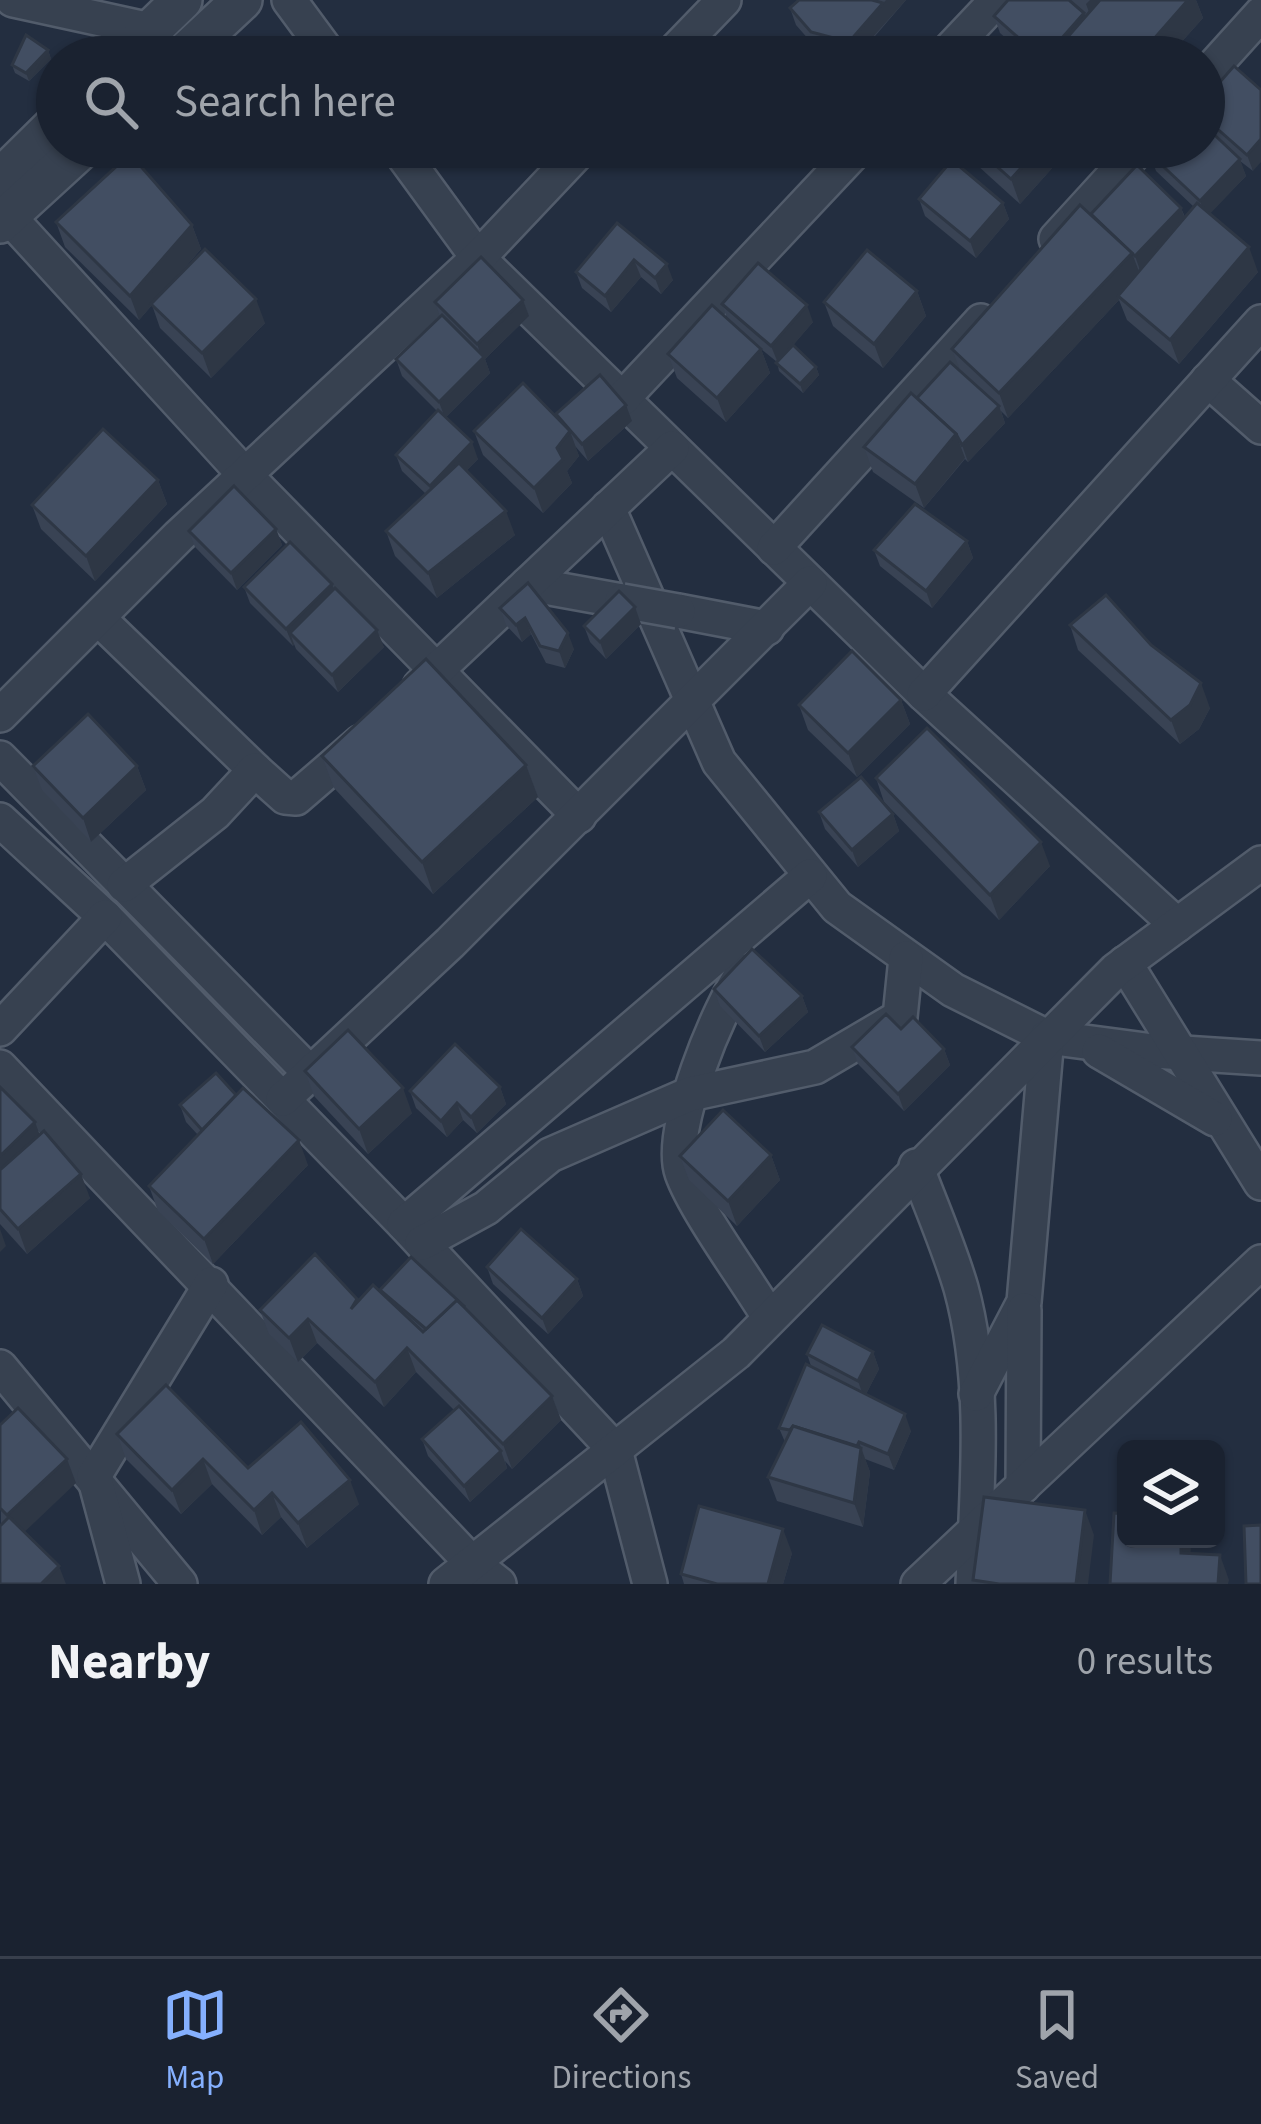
<!DOCTYPE html>
<style>
:root{--surface:#1a2230;--page:#272f3c;--text:#f1f3f6;--muted:#9fa4ab;--line:#383f4c;--accent:#85b0fe}
body{margin:0;font-family:"Source Sans 3",sans-serif;background:var(--page);color:var(--text)}
.controls{position:absolute;right:36px;bottom:36px;display:grid;overflow:hidden;border-radius:18px;box-shadow:0 3px 9px #0004}
.controls button{width:108px;height:108px;display:grid;place-items:center;padding:0;border:0;border-bottom:3px solid var(--line);background:var(--surface);color:var(--text);font:60px sans-serif}
.list{margin:0;padding:0;list-style:none}
h2{display:flex;justify-content:space-between;align-items:center;height:156px;margin:0;padding:0 48px;font-size:51px}
h2 small{font-size:39px;font-weight:400;color:var(--muted)}
.icon{flex:none;width:66px;height:66px;fill:none;stroke:currentColor;stroke-width:2;stroke-linecap:round;stroke-linejoin:round}
.map{position:relative;flex:none;width:1261px;height:1584px;overflow:hidden}
.search{position:absolute;background:var(--surface);box-shadow:0 3px 9px #0004;left:36px;right:36px;top:36px;height:132px;display:flex;align-items:center;gap:30px;box-sizing:border-box;padding:0 42px;border-radius:66px;color:var(--muted);font-size:45px}
.sheet{height:372px;background:var(--surface)}
nav{display:flex;justify-content:space-around;align-items:center;box-sizing:border-box;height:168px;border-top:3px solid var(--line);background:var(--surface);font-size:33px;color:var(--muted)}
nav a{display:grid;justify-items:center;gap:6px}
nav .on{color:var(--accent)}
.map>svg:first-child{display:block}
.lines{fill:none;stroke-linecap:round;stroke-linejoin:round}
.minor-casing{stroke:#525c6b;stroke-width:38}
.tertiary-casing{stroke:#525c6b;stroke-width:44}
.minor{stroke:#374150;stroke-width:33}
.tertiary{stroke:#374150;stroke-width:39}
.minor-bridge-casing{stroke:#525c6b;stroke-width:38;stroke-linecap:butt}
.minor-bridge{stroke:#374150;stroke-width:33}
.wall{fill:#394354}
.shaded-wall{fill:#2e3745}
.building{fill:#424e62;stroke:#2e3745;stroke-width:3}
</style>
<div class="map">
<svg width="1261" height="1584" viewBox="0 0 1261 1584">
<rect width="100%" height="100%" fill="#232e40"/>
<g class="lines">
<g class="minor-casing">
<g id="minor">
<path d="M13 0 151 30"/>
<path d="M289 0 331 57"/>
<path d="M669 57 724 0"/>
<path d="M943 57 997 0"/>
<path d="M1204 77 1261 14"/>
<path d="M397 147 478 258 924 694 1177 925"/>
<path d="M8 216 245 475 579 816"/>
<path d="M1056 239 1140 147"/>
<path d="M1208 380 1261 427"/>
<path d="M622 399 859 147"/>
<path d="M608 508 719 762 837 907 953 990 1047 1037 1153 1051 1261 1058"/>
<path d="M774 548 981 321"/>
<path d="M528 584 622 601"/>
<path d="M678 611 767 628"/>
<path d="M100 620 255 770"/>
<path d="M420 686 672 448"/>
<path d="M924 694 1261 322"/>
<path d="M0 715 179 536 478 258 583 147"/>
<path d="M0 758 310 1073"/>
<path d="M0 820 105 917 404 1224 615 1450 650 1584"/>
<path d="M124 885 215 813 255 770 285 797 296 798 361 742"/>
<path d="M1125 963 1261 1183"/>
<path d="M744 971C719 1007 667 1131 682 1173 695 1210 747 1280 769 1317"/>
<path d="M0 1029 105 917"/>
<path d="M1099 1051 1215 1119"/>
<path d="M0 1067 471 1562 499 1584"/>
<path d="M283 1099 450 943 810 583"/>
<path d="M916 1166C931 1206 949 1247 961 1288 987 1382 977 1488 973 1584"/>
<path d="M404 1224 810 876"/>
<path d="M422 1243 486 1208 550 1155 690 1094 815 1067 900 1017 906 958"/>
<path d="M0 1367 180 1584"/>
<path d="M976 1394 1024 1302 1047 1037"/>
<path d="M1023 1486 1024 1310"/>
<path d="M123 1584 94 1476 211 1284"/>
<path d="M446 1584 736 1353 1116 970 1261 863"/>
<path d="M918 1584 1261 1262"/>
</g>
</g>
<g class="tertiary-casing">
<g id="tertiary">
<path d="M123 57 182 0"/>
<path d="M181 57 242 0"/>
<path d="M0 179 57 123"/>
<path d="M0 223 83 147"/>
</g>
</g>
<use href="#minor" class="minor"/>
<use href="#tertiary" class="tertiary"/>
<g class="minor-bridge-casing">
<path id="minor-bridge" d="M622 601 678 611"/>
</g>
<use href="#minor-bridge" class="minor-bridge"/>
</g>
<g class="wall">
<path d="M799 0H906L857 57 817 49 796 25 790 8Z"/>
<path d="M1008 0H1196L1203 18 1168 57H1027L1000 33 994 16Z"/>
<path d="M48 50 51 59 29 81 15 73 12 65Z"/>
<path d="M1234 66 1253 171 1240 161 1246 176 1209 214 1258 272 1179 364 1127 320 1119 300 1008 418 1001 411 1005 423 968 462 965 459 924 508 873 472 864 447 917 398 960 370 952 349 1091 216 1181 208 1185 217 1194 207 1156 171 1150 154 1204 147V100Z"/>
<path d="M971 147H1071L1020 204 977 165Z"/>
<path d="M919 199 1003 203 1009 219 976 258 925 216Z"/>
<path d="M56 222 192 225 201 249 168 287 265 323 211 378 160 328 152 305 139 320 65 247Z"/>
<path d="M617 223 673 280 661 294 641 277 611 312 582 288 576 272Z"/>
<path d="M917 291 926 316 883 368 833 326 824 302Z"/>
<path d="M523 300 529 316 485 359 490 373 445 418 478 459 467 470 515 535 437 598 395 556 386 531 426 494 402 471 396 455 437 411 402 376 396 359 440 316 435 302Z"/>
<path d="M722 304 813 322 793 345 816 367 819 375 803 393 779 371 777 362 761 349 770 373 726 422 677 378 668 354 727 318Z"/>
<path d="M557 418 632 421 588 461 575 446 579 456 567 471 572 483 543 513 483 455 474 431Z"/>
<path d="M158 480 167 504 95 581 41 529 32 505Z"/>
<path d="M276 529 282 545 237 590 195 547 189 531Z"/>
<path d="M967 541 973 558 932 608 880 566 874 550Z"/>
<path d="M244 587 334 589 384 647 338 692 296 649 294 644 293 646 250 603Z"/>
<path d="M500 608 574 649 565 668 546 663 531 634 522 642 506 625Z"/>
<path d="M641 624 606 659 590 642 584 626Z"/>
<path d="M1070 625 1210 708 1199 729 1180 744 1078 650Z"/>
<path d="M901 700 910 724 857 777 808 730 799 705Z"/>
<path d="M322 756 526 765 538 797 433 894 334 788Z"/>
<path d="M33 766H137L146 790 91 842 42 790Z"/>
<path d="M876 778 1050 866 999 920 884 802Z"/>
<path d="M819 812 893 814 899 831 858 867 825 829Z"/>
<path d="M714 989 802 996 808 1012 765 1052 720 1006Z"/>
<path d="M901 1029 944 1049 950 1065 904 1111 858 1064 852 1047Z"/>
<path d="M305 1071 412 1113 368 1154 314 1096Z"/>
<path d="M0 1087 90 1198 27 1254 0 1224Z"/>
<path d="M500 1087 506 1104 477 1133 463 1120 447 1137 416 1108 410 1091Z"/>
<path d="M180 1105 308 1165 213 1264 158 1211 149 1186 198 1135 186 1122Z"/>
<path d="M771 1155 780 1180 737 1226 689 1180 680 1156Z"/>
<path d="M487 1267 577 1279 583 1296 548 1334 493 1284Z"/>
<path d="M381 1293 465 1309 552 1396 561 1420 512 1469 505 1461 507 1468 470 1502 428 1456 422 1439 454 1410 416 1372 384 1407 317 1343 298 1362 269 1334 260 1310 357 1299 358 1301Z"/>
<path d="M873 1352 879 1369 866 1394 911 1431 894 1470 865 1459 870 1472 863 1527 777 1501 768 1477 785 1442 779 1428 811 1366 807 1354Z"/>
<path d="M0 1425 67 1459 76 1483 1 1525Z"/>
<path d="M117 1434 248 1468 359 1504 307 1548 281 1517 262 1535 212 1484 181 1514 126 1459Z"/>
<path d="M792 1553 783 1584H684L681 1574Z"/>
</g>
<g class="shaded-wall">
<path d="M886 0H906L855 57 849 42Z"/>
<path d="M1090 0H1121L1095 28 1086 4Z"/>
<path d="M1188 0H1196L1203 18 1168 57H1138Z"/>
<path d="M1084 13 1090 30 1052 55 1053 57H1045Z"/>
<path d="M48 50 51 59 29 81 26 73Z"/>
<path d="M1261 139V162L1253 171 1247 155Z"/>
<path d="M252 147H263L255 156Z"/>
<path d="M1040 147H1071L1020 204 1011 179Z"/>
<path d="M1240 159 1246 176 1206 218 1200 201Z"/>
<path d="M1003 203 1009 219 976 258 970 241Z"/>
<path d="M1181 208 1187 224 1141 273 1135 256Z"/>
<path d="M192 225 201 249 139 320 130 296Z"/>
<path d="M1249 247 1258 272 1179 364 1170 340Z"/>
<path d="M1132 253 1141 277 1118 296 1119 300 1008 418 999 393Z"/>
<path d="M634 260 641 277 611 312 605 296Z"/>
<path d="M667 264 673 280 661 294 655 278Z"/>
<path d="M917 291 926 316 883 368 874 344Z"/>
<path d="M256 299 265 323 211 378 202 353Z"/>
<path d="M523 300 529 316 485 359 490 373 445 418 439 402 482 358 477 344Z"/>
<path d="M807 305 813 322 778 363 771 346Z"/>
<path d="M761 349 770 373 726 422 717 398Z"/>
<path d="M816 367 819 375 803 393 800 384Z"/>
<path d="M626 405 632 421 588 461 582 444Z"/>
<path d="M999 406 1005 423 968 462 962 445Z"/>
<path d="M570 431 579 456 567 471 572 483 543 513 534 488 557 448Z"/>
<path d="M956 434 965 458 924 508 915 484Z"/>
<path d="M472 442 478 459 436 502 430 486Z"/>
<path d="M158 480 167 504 95 581 86 556Z"/>
<path d="M506 511 515 535 437 598 428 573Z"/>
<path d="M276 529 282 545 237 590 231 573Z"/>
<path d="M967 541 973 558 932 608 926 591Z"/>
<path d="M332 584 338 601 290 633 294 644 293 646 286 629Z"/>
<path d="M635 607 641 624 606 659 600 642Z"/>
<path d="M525 618 531 634 522 642 516 625Z"/>
<path d="M377 630 384 647 338 692 332 675Z"/>
<path d="M568 633 574 649 565 668 559 651Z"/>
<path d="M1201 683 1210 708 1199 729 1180 744 1171 720Z"/>
<path d="M901 700 910 724 857 777 848 753Z"/>
<path d="M526 765 538 797 433 894 422 862Z"/>
<path d="M137 766 146 790 91 842 83 818Z"/>
<path d="M893 814 899 831 858 867 852 850Z"/>
<path d="M1041 842 1050 866 999 920 990 895Z"/>
<path d="M802 996 808 1012 765 1052 759 1036Z"/>
<path d="M944 1049 950 1065 904 1111 898 1094Z"/>
<path d="M500 1087 506 1104 477 1133 471 1117Z"/>
<path d="M403 1088 412 1113 368 1154 359 1129Z"/>
<path d="M457 1103 463 1120 447 1137 441 1121Z"/>
<path d="M35 1122 44 1146 0 1190V1156Z"/>
<path d="M299 1140 308 1165 213 1264 204 1239Z"/>
<path d="M771 1155 780 1180 737 1226 728 1201Z"/>
<path d="M81 1174 90 1198 27 1254 18 1229Z"/>
<path d="M0 1229 6 1246 0 1252Z"/>
<path d="M577 1279 583 1296 548 1334 542 1318Z"/>
<path d="M308 1319 317 1343 298 1362 289 1338Z"/>
<path d="M407 1348 416 1372 384 1407 375 1382Z"/>
<path d="M873 1352 879 1369 864 1398 858 1381Z"/>
<path d="M552 1396 561 1420 512 1469 503 1444Z"/>
<path d="M905 1414 911 1431 894 1470 888 1454Z"/>
<path d="M859 1442 870 1472 863 1527 854 1503 857 1447Z"/>
<path d="M501 1451 507 1468 470 1502 464 1486Z"/>
<path d="M1216 1454 1222 1470 1218 1520 1216 1514Z"/>
<path d="M67 1459 76 1483 16 1540 7 1515Z"/>
<path d="M203 1459 212 1484 181 1514 172 1490Z"/>
<path d="M350 1480 359 1504 307 1548 298 1523Z"/>
<path d="M272 1493 281 1517 262 1535 254 1510Z"/>
<path d="M1085 1510 1094 1535 1088 1584H1076Z"/>
<path d="M783 1529 792 1553 783 1584H768Z"/>
<path d="M1181 1539H1190L1191 1541 1190 1578 1181 1553Z"/>
<path d="M1220 1555 1229 1580 1228 1584H1218Z"/>
<path d="M59 1566 66 1584H41Z"/>
</g>
<g class="building">
<path d="M799 0H872L883 3 849 42 811 32 790 8Z"/>
<path d="M1008 0H1069L1084 13 1047 55 1040 57 994 16Z"/>
<path d="M1100 0H1188L1138 57H1054L1052 55Z"/>
<path d="M26 35 48 50 26 73 12 65Z"/>
<path d="M994 38 1013 57H975Z"/>
<path d="M788 49 798 57H781Z"/>
<path d="M1234 66 1261 90V139L1247 155 1204 117V100Z"/>
<path d="M1204 125 1240 159 1200 201 1150 154 1157 147H1204Z"/>
<path d="M975 147H1040L1011 179Z"/>
<path d="M130 154 192 225 130 296 56 222Z"/>
<path d="M952 160 1003 203 970 241 919 199Z"/>
<path d="M1137 165 1181 208 1135 256 1091 214Z"/>
<path d="M1197 203 1249 247 1170 340 1118 296Z"/>
<path d="M1080 205 1132 253 999 393 952 349Z"/>
<path d="M617 223 667 264 655 278 634 260 605 296 576 272Z"/>
<path d="M205 249 256 299 202 353 151 304Z"/>
<path d="M867 250 917 291 874 344 824 302Z"/>
<path d="M481 257 523 300 477 344 435 302Z"/>
<path d="M758 263 807 305 771 346 722 304Z"/>
<path d="M712 305 761 349 717 398 668 354Z"/>
<path d="M442 315 484 357 439 402 396 359Z"/>
<path d="M793 345 816 367 800 384 776 363Z"/>
<path d="M950 362 999 406 962 445 956 434 917 398Z"/>
<path d="M600 375 626 405 582 444 556 414Z"/>
<path d="M523 383 570 431 557 448 563 459 534 488 474 431Z"/>
<path d="M911 393 956 434 915 484 864 447Z"/>
<path d="M438 410 472 442 430 486 396 455Z"/>
<path d="M103 429 158 480 86 556 32 505Z"/>
<path d="M459 463 506 511 428 573 386 531Z"/>
<path d="M234 486 276 529 231 573 189 531Z"/>
<path d="M915 504 967 541 926 591 874 550Z"/>
<path d="M290 542 332 584 286 629 244 587Z"/>
<path d="M528 583 568 633 559 651 540 646 525 618 516 625 500 608Z"/>
<path d="M335 588 377 630 332 675 290 633Z"/>
<path d="M619 591 635 607 600 642 584 626Z"/>
<path d="M1106 595 1151 645 1201 683 1190 705 1171 720 1070 625Z"/>
<path d="M852 651 901 700 848 753 799 705Z"/>
<path d="M426 659 526 765 422 862 322 756Z"/>
<path d="M88 714 137 766 83 818 33 766Z"/>
<path d="M927 728 1041 842 990 895 876 778Z"/>
<path d="M861 777 893 814 852 850 819 812Z"/>
<path d="M752 949 802 996 759 1036 714 989Z"/>
<path d="M886 1014 901 1029 913 1017 944 1049 898 1094 852 1047Z"/>
<path d="M348 1030 403 1088 359 1129 305 1071Z"/>
<path d="M455 1044 500 1087 471 1117 457 1103 441 1121 410 1091Z"/>
<path d="M216 1073 236 1095 202 1130 180 1105Z"/>
<path d="M0 1087 35 1122 0 1156Z"/>
<path d="M243 1088 299 1140 204 1239 149 1186Z"/>
<path d="M723 1110 771 1155 728 1201 680 1156Z"/>
<path d="M44 1131 81 1174 18 1229 0 1209V1170Z"/>
<path d="M521 1229 577 1279 542 1318 487 1267Z"/>
<path d="M315 1254 357 1299 351 1309 373 1285 423 1332 457 1300 552 1396 503 1444 407 1348 375 1382 308 1319 289 1338 260 1310Z"/>
<path d="M411 1257 465 1307 457 1300 426 1329 380 1290Z"/>
<path d="M822 1325 873 1352 858 1381 807 1354Z"/>
<path d="M806 1364 905 1414 888 1454 859 1442 857 1446 793 1426 790 1430 779 1428Z"/>
<path d="M166 1385 248 1468 301 1422 350 1480 298 1523 272 1493 254 1510 203 1459 172 1490 117 1434Z"/>
<path d="M459 1406 501 1451 464 1486 422 1439Z"/>
<path d="M18 1408 67 1459 7 1515 0 1508V1425Z"/>
<path d="M793 1426 861 1448 854 1503 768 1477Z"/>
<path d="M984 1497 1085 1510 1076 1584H999L973 1580Z"/>
<path d="M699 1506 783 1529 768 1584H717L681 1574Z"/>
<path d="M1114 1513 1126 1514V1539H1181V1553L1220 1555 1218 1584H1110Z"/>
<path d="M9 1517 59 1566 41 1584H0V1526Z"/>
<path d="M1261 1525V1584H1246L1244 1526Z"/>
</g>
</svg>
<div class="controls">
<button><svg class="icon" aria-label="layers" viewBox="0 0 24 24"><path d="M12 4l9 5-9 5-9-5zM3 14l9 5 9-5"/></svg></button>
</div>
<div class="search"><svg class="icon" aria-label="search" viewBox="0 0 24 24"><circle cx="10" cy="10" r="6"/><path d="M15 15l6 6"/></svg>Search here</div>
</div>
<section class="sheet">
<h2>Nearby<small>0 results</small></h2>
<ul class="list">
</ul>
</section>
<nav>
<a class="on"><svg class="icon" aria-label="map" viewBox="0 0 24 24"><path d="M3 6l6-2 6 2 6-2v14l-6 2-6-2-6 2zM9 4v14M15 6v14"/></svg>Map</a>
<a><svg class="icon" aria-label="directions" viewBox="0 0 24 24"><path d="M12 3l9 9-9 9-9-9zM9 14v-3h6M13 9l2 2-2 2"/></svg>Directions</a>
<a><svg class="icon" aria-label="saved" viewBox="0 0 24 24"><path d="M7 4h10v16l-5-4-5 4z"/></svg>Saved</a>
</nav>
